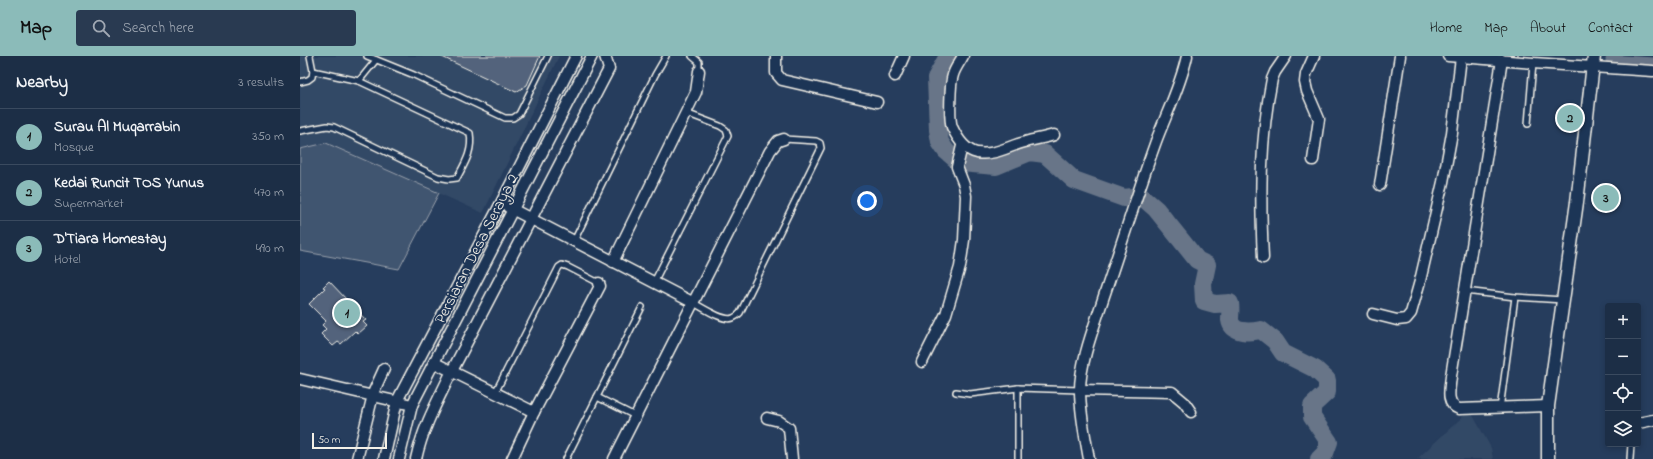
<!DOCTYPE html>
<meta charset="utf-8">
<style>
:root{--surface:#1c2e46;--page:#293a51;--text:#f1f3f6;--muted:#a0a8b3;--line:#3a4a5f;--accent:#8bbbb9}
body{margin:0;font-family:"Indie Flower",sans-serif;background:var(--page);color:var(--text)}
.controls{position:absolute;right:12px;bottom:12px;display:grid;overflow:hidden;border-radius:4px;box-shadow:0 2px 6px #0003}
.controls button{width:36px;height:36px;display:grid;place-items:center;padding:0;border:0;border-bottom:1px solid var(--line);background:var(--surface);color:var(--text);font:20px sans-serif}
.scale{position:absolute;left:12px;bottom:10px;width:75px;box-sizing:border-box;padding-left:4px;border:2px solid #f4f1e8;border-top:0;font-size:11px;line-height:14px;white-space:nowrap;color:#f4f1e8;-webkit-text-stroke:3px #1d3557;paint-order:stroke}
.you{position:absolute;left:567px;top:145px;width:14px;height:14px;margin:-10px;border:3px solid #fff;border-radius:50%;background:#1a73e8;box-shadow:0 0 0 6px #1a73e833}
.badge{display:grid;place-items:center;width:26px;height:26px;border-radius:50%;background:var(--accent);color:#111;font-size:13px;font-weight:700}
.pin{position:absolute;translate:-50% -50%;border:2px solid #fff;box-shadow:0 1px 4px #0006}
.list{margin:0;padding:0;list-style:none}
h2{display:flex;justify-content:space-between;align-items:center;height:52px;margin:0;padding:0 16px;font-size:17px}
h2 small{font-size:13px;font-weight:400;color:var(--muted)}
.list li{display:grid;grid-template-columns:26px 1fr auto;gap:12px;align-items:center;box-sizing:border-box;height:56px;padding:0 16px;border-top:1px solid var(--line)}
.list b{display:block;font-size:15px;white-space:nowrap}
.list p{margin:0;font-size:13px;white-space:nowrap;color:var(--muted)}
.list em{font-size:13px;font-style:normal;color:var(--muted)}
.icon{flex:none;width:22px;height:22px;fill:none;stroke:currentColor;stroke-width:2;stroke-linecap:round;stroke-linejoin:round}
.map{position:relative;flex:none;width:1353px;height:403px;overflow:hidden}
header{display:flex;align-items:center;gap:24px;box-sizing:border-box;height:56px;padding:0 20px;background:var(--accent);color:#111}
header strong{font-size:19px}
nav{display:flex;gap:22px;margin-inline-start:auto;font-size:14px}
.search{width:280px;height:36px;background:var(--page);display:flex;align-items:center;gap:10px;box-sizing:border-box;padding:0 14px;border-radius:4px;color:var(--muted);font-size:15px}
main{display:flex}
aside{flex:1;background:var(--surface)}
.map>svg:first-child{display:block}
.built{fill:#334966}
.green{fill:#40546f;stroke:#9aa2ac}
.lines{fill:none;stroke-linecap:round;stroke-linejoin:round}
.canal{stroke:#677588;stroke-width:11}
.river{stroke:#677588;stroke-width:18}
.building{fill:#52647b;stroke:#f4f1e8}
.service-casing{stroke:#f4f1e8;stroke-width:8}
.minor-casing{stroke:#f4f1e8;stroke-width:13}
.tertiary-casing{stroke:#f4f1e8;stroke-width:15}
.service{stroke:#1d3557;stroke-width:5}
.minor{stroke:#1d3557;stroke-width:10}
.tertiary{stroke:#1d3557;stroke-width:12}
.labels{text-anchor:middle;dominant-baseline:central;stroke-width:3.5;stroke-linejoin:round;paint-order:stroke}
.street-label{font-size:16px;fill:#f4f1e8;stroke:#1d3557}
</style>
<header>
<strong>Map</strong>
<div class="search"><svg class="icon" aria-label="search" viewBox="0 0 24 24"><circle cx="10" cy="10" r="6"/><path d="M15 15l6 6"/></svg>Search here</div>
<nav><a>Home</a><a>Map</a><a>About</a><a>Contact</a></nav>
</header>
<main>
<aside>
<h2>Nearby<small>3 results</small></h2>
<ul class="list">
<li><span class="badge">1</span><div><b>Surau Al Muqarrabin</b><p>Mosque</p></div><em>350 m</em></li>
<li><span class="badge">2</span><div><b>Kedai Runcit TOS Yunus</b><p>Supermarket</p></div><em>470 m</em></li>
<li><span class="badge">3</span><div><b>D'Tiara Homestay</b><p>Hotel</p></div><em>490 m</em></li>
</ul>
</aside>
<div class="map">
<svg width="1353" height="403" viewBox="0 0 1353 403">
<rect width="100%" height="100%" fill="#263d5d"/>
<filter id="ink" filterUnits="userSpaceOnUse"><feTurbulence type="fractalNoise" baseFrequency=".025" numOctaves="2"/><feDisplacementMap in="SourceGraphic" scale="8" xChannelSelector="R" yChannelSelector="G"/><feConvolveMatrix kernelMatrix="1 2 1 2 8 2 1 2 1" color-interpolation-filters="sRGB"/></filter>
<g filter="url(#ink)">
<g class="built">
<path d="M0 0H259L183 157 26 87 0 93Z"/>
<path d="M1170 354 1191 392 1193 403H1117Z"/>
</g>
<path class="green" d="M26 87 139 137 99 213 0 195V93Z"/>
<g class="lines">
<path class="canal" d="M1311 4 1353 7"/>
<path class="river" d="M648 0 636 22 638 74 640 86 646 95 653 101 661 107 696 110 730 96 745 98 774 124 824 142 841 140 856 153 897 204 907 209 903 228 904 245 915 248 930 247C931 253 930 258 930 264 932 278 951 276 961 274L975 285 983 297 1015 313 1027 324V336L1012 350V361L1029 386 1025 397 1019 403"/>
</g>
<g class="building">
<path d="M140 0H240L227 29 216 36Z"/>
<path d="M29 225 66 264 63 266 67 270 58 278 55 275 41 288 38 286 33 290 21 278 26 273 22 269 26 265 9 248 25 232 23 231Z"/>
</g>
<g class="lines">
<g class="service-casing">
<g id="service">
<path d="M67 0 114 19 205 62H213L219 58 248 0"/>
<path d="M392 0 399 6V15"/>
<path d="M59 25 76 4"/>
<path d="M0 26 8 24 12 21 13 15 10 0"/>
<path d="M1228 68 1233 7"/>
<path d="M0 75 27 70 34 71 138 121 149 123 157 122C165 107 173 95 170 77L59 25 13 15"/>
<path d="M274 185 355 19 366 0"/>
<path d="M354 226 428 80 426 74 420 70 386 57"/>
<path d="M1165 235 1215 241 1263 244"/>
<path d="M392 246C402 251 423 266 433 262 436 261 438 259 440 257L521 92 520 87 516 85 484 83"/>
<path d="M656 336 670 338 718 332 780 334"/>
<path d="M195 337 259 211 262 209 268 211 299 227"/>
<path d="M297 341 335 360"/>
<path d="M1200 353 1215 241"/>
<path d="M266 403 342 251"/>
<path d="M718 403V332"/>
<path d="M1330 403 1331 388"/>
</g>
</g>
<g class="minor-casing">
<g id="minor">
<path d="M476 0V17L482 24 577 46"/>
<path d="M663 0C660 6 655 12 653 19 650 27 649 63 652 71 657 82 664 94 677 97 694 100 709 90 725 86 735 83 745 82 754 79"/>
<path d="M1148 0 1233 7 1353 15"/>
<path d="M1202 4 1151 320C1150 332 1145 348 1159 353L1248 350"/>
<path d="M595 20 604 0"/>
<path d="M1013 104 1019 63 1007 35 1005 26 1006 18 1014 0"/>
<path d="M1080 129 1100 0"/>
<path d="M208 151 392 246"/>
<path d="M963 202C960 142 960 82 972 23L975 16 986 0"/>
<path d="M313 206 396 36 399 15"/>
<path d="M1073 258 1097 264 1106 263 1111 257 1120 225 1143 126 1152 77 1161 1"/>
<path d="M622 306 646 258 660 211 664 184 666 140 664 129 657 111 662 90"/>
<path d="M135 307 234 356"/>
<path d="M0 323 112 349"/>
<path d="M780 334 872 336 884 346 891 356"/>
<path d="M467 362 479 365 489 372 492 403"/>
<path d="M1338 367 1353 364"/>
<path d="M57 403 74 335 84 313"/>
<path d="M84 403 97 345 201 147 276 0"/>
<path d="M99 403 112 349 292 0"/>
<path d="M116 403C123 371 138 344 152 315L309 13 305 0"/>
<path d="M212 403 234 356 300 230 299 227"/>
<path d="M314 403 470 95 478 85 484 83"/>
<path d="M789 403C785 380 780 357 780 334 780 306 795 268 804 240 821 190 837 138 855 88 866 58 880 32 887 0"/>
</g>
</g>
<g class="tertiary-casing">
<path id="tertiary" d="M1248 403V350L1277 146 1294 0"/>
</g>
<use href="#service" class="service"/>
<use href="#minor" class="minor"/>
<use href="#tertiary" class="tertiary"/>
</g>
</g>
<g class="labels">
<g class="street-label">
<text transform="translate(177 193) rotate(-63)">Persiaran Desa Seraya 2</text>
</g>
</g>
</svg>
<div class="controls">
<button>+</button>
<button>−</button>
<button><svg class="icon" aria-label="locate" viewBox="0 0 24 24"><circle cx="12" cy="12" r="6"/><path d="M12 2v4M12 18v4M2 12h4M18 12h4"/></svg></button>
<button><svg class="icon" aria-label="layers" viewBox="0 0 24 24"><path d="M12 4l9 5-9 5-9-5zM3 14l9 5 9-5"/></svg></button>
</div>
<div class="scale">50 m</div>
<div class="you"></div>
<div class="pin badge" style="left:47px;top:257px">1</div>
<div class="pin badge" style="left:1270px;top:62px">2</div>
<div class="pin badge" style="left:1306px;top:142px">3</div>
</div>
</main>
